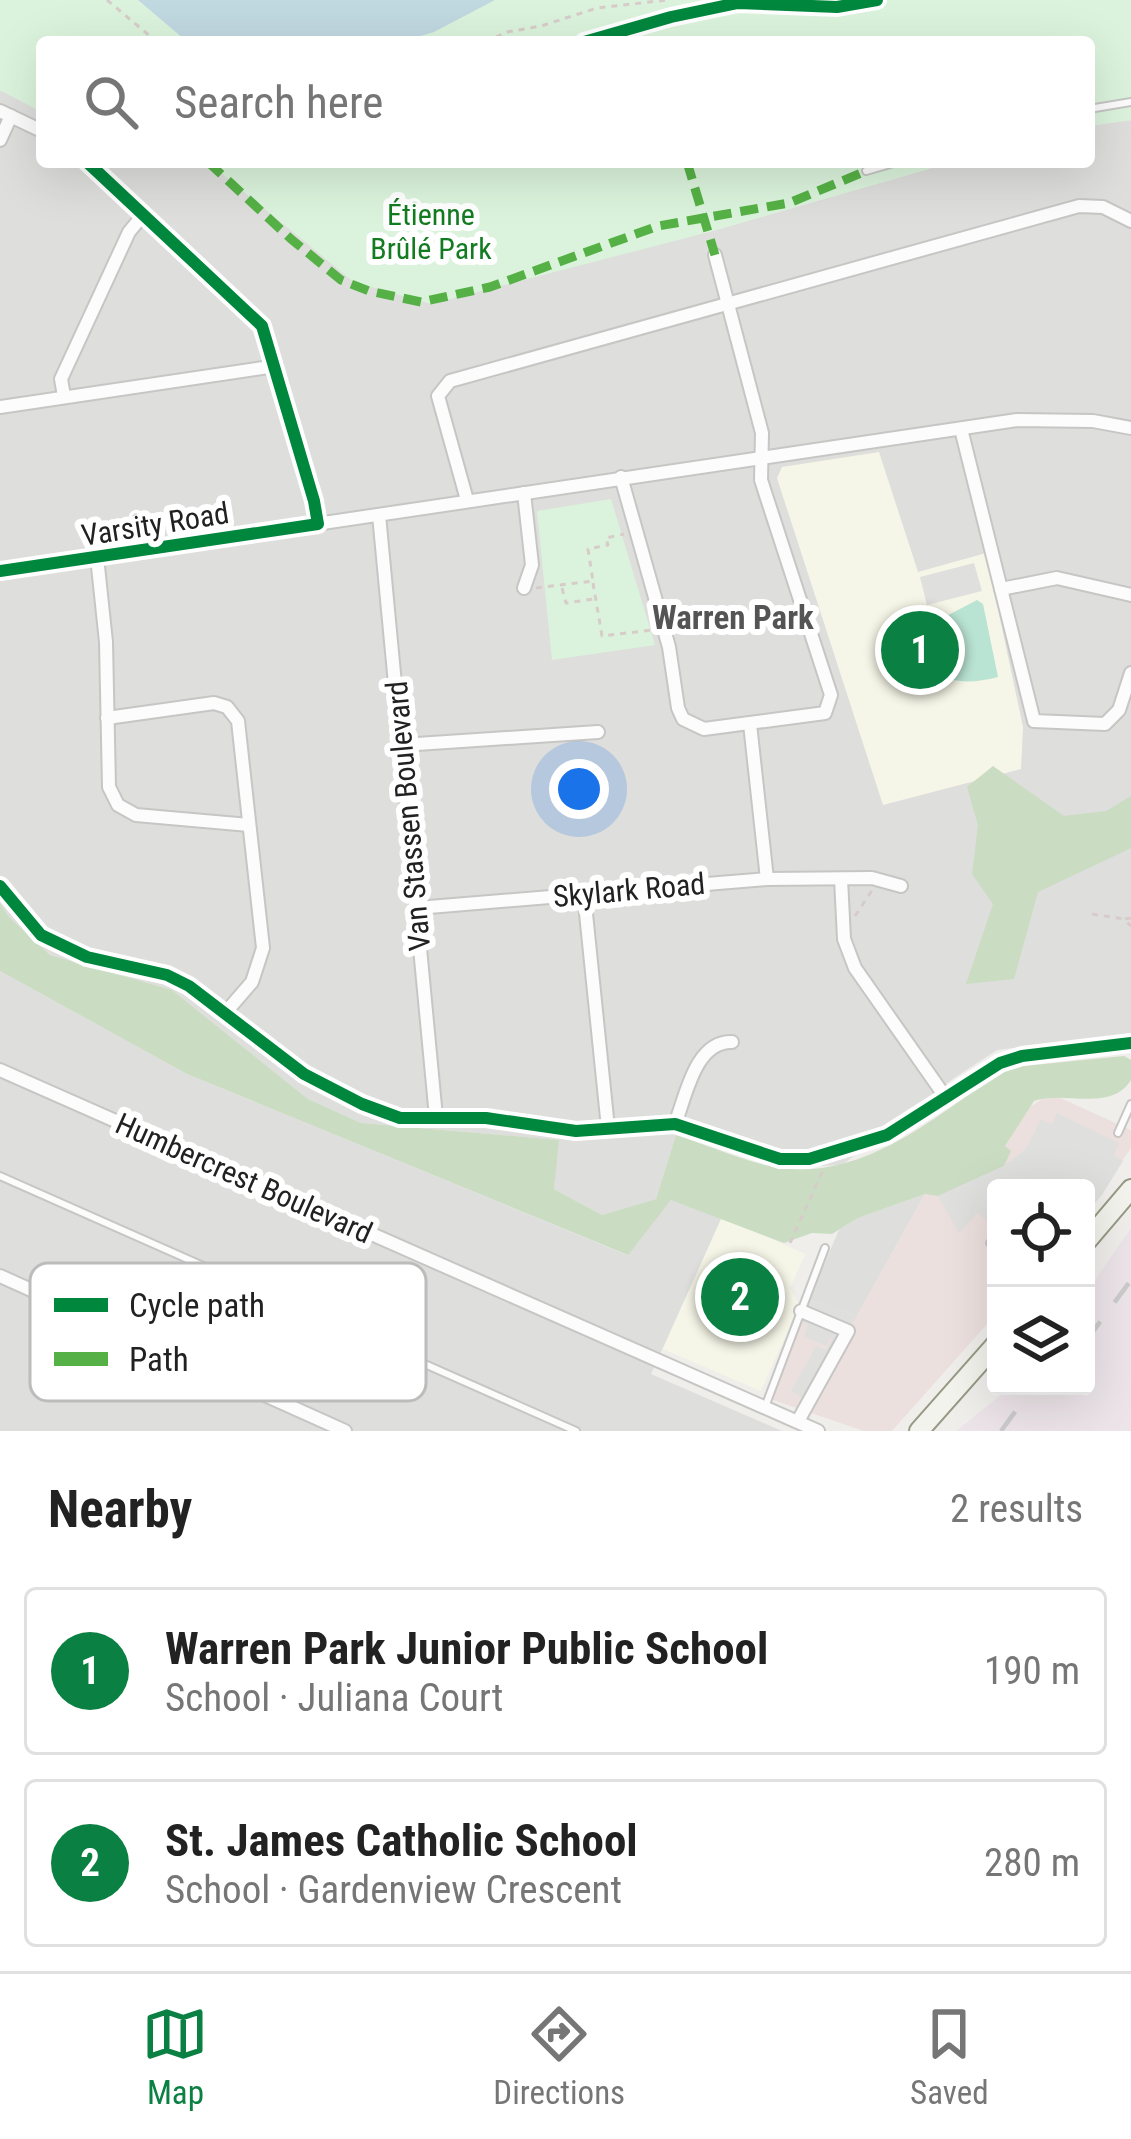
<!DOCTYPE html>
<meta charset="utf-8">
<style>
:root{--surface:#fff;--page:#f6f6f6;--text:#222;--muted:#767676;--line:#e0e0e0;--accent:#0b8043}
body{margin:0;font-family:"Roboto Condensed",sans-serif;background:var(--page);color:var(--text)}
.controls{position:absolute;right:36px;bottom:36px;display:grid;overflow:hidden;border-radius:12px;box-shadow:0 12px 48px #0002}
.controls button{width:108px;height:108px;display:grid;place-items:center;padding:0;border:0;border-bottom:3px solid var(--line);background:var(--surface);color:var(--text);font:60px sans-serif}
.you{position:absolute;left:579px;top:789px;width:42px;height:42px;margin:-30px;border:9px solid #fff;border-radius:50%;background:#1a73e8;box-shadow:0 0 0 18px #1a73e833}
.badge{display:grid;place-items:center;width:78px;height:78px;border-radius:50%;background:var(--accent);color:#fff;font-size:39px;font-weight:700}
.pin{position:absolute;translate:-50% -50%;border:6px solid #fff;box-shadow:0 3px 12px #0006}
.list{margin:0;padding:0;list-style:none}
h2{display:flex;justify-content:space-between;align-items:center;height:156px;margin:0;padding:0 48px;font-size:51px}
h2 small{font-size:39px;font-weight:400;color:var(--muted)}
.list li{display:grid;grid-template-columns:78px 1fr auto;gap:36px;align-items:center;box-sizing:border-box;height:168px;margin:0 24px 24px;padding:0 24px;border:3px solid var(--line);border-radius:12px}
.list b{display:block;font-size:45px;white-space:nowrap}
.list p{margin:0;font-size:39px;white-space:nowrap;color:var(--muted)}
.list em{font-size:39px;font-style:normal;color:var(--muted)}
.icon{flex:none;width:66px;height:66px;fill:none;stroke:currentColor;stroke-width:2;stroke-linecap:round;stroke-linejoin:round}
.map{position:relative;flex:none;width:1131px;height:1431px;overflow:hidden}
.search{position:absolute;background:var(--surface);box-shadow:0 12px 48px #0002;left:36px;right:36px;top:36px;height:132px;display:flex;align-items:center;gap:30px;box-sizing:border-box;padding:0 42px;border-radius:12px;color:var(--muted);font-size:45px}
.sheet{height:540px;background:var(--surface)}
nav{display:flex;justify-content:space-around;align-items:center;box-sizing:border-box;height:168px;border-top:3px solid var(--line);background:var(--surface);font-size:33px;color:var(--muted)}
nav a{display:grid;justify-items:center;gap:6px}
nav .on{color:var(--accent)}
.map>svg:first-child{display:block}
.residential{fill:#dededc}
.commercial{fill:#ece0de}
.industrial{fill:#ece4e8}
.education{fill:#f6f6e8}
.forest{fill:#cadcc2}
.park{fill:#dbf3dc}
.pitch{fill:#b9e3d3}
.parking{fill:#dfdfde}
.water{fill:#c0d8e0}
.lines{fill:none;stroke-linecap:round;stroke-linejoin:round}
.lane-casing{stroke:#c6c6c4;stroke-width:10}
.street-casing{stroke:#c6c6c4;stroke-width:16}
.secondary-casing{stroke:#969983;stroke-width:22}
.path{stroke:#d7ccc9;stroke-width:3;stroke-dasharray:6 6;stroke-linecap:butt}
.lane{stroke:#fdfcfc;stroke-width:6}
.street{stroke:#fdfcfc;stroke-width:12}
.secondary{stroke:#f3f3ed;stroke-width:18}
.rail{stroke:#cbcbcb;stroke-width:4.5;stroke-dasharray:24 24;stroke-linecap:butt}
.quiet{stroke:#55b145;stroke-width:9;stroke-dasharray:18 9;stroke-linecap:butt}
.cycleway-casing{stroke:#fff;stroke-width:20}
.cycleway{stroke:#00873e;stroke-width:12}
.labels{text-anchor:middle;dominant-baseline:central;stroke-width:12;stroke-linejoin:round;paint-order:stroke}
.park-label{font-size:30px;fill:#137c21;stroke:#fff}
.street-label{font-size:30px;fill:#212121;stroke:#fff}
.neighbourhood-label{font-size:33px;font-weight:bold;fill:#545454;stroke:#fff}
.key{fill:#fff;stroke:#bcbcbc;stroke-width:3}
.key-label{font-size:33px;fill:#212121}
</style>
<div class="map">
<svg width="1131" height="1431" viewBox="0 0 1131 1431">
<rect width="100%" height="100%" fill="#efeeeb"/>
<g class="residential">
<path d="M0 90 42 112V162H208L354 282 709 232 953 162H1089V126L1131 120V1034L997 1050 954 1078 842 1165 777 1168 676 1135 656 1199 602 1215 554 1189 558 1140 361 1123 308 1099 172 990 50 955 9 917 0 903Z"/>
<path d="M0 971 187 1074 627 1255 671 1200 722 1217 651 1374 782 1431H0Z"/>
<path d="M925 1194 857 1316 809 1299 839 1230 858 1218Z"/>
</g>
<path class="commercial" d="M1056 1096 1131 1130V1148L1086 1213V1188H996V1314L892 1431H864L770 1399 809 1299 857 1316 925 1194 1004 1147 1028 1108 1044 1098Z"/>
<path class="industrial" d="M1131 1228V1431H956L1012 1386H1086V1293Z"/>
<g class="education">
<path d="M879 452 918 572 986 553 1023 727 1021 769 883 805 777 478 782 467Z"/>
<path d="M722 1217 805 1254 790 1288 799 1305 761 1391 663 1349Z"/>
</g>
<g class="forest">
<path d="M993 766 1064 816 1106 811 1131 796V848L1038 892 1014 979 966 984 993 904 972 874 978 825 967 787Z"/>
<path d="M0 903 9 917 50 955 172 990 308 1099 361 1123 559 1140 554 1189 602 1215 656 1199 676 1135C708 1145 742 1161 775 1167 861 1183 937 1116 1003 1070L1013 1067 1124 1056 1131 1060V1080C1111 1113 1062 1090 1034 1101L1005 1146 1011 1151 1004 1166 938 1196 925 1194 858 1218 832 1234 812 1233 784 1243 671 1200 628 1255 187 1074 0 971Z"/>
</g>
<g class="park">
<path d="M0 0H138L184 39 198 42H42V112L0 90Z"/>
<path d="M495 0H1131V120L1089 126V42H400L434 32Z"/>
<path d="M208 162H953L709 232 431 304 354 282Z"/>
<path d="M611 499 655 645 552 660 537 511Z"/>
</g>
<path class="pitch" d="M977 600 983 604 998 677C951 689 931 678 916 632Z"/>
<g class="parking">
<path d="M974 563 982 591 927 605 920 577Z"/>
<path d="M1057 1113 1119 1143 1114 1156 1123 1161 1102 1195 1086 1213V1188H996V1229L978 1213 959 1233 938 1196 1004 1166 1025 1150 1041 1119 1052 1124Z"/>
<path d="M809 1299 857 1316 804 1399 791 1391 816 1346 826 1350 832 1339 830 1337 826 1346 804 1337 808 1325 800 1321Z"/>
</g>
<path class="water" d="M138 0H495L434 32 400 42H198L184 39Z"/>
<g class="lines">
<g class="lane-casing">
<g id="lane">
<path d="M1089 109 1131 102"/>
<path d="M866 171 897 162"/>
<path d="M1118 1133 1131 1104"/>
<path d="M0 1176 576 1431"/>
<path d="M990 1243 996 1248"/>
<path d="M765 1407 825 1248"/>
</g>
</g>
<g class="street-casing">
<g id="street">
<path d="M0 111 42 131"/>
<path d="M0 140 11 116"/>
<path d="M87 162 262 326 314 501 318 524"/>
<path d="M64 396 61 379 129 232 143 215"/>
<path d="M0 407 276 366"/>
<path d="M961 429 1034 721 1105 724 1119 710 1131 673"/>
<path d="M621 477 669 647 678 708 683 719 704 729 825 713 831 695 761 480 762 433 715 255"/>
<path d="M467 500 438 396 450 381 1079 206 1103 207 1131 221"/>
<path d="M379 515 436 1117"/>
<path d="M97 557 106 642 109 787 118 805 136 815 249 825"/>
<path d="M0 571 1017 420 1093 421 1131 428"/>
<path d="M524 588 532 565 524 493"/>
<path d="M1001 589 1057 578 1131 595"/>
<path d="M107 718 214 703 227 707 238 721 263 948 252 982 226 1012"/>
<path d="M750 724 767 879"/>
<path d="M402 745 598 732"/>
<path d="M841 879 844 939 855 968 946 1098"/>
<path d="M0 886 41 935 87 957 167 975 189 986 304 1074 362 1104 400 1118H486L576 1131 675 1124 780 1159H809L887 1135 1000 1063 1022 1056 1131 1043"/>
<path d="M584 894 608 1128"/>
<path d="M417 908 767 879 872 878 901 886"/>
<path d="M0 1070 818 1431"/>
<path d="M675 1124C686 1096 695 1041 732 1042"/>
<path d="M0 1276 345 1431"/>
<path d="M798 1421 848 1331 801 1311"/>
</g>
</g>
<g class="secondary-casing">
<g id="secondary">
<path d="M1086 1242 1131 1189"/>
<path d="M919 1431 996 1344"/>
</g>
</g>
<g class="path">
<path d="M107 0 157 42"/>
<path d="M485 42 507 32 541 26 597 8 667 0"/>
<path d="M593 583 602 636 652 630"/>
<path d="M536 588 593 581 588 549 608 545 606 538 624 534"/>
<path d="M562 588 566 603 594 599"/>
<path d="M1092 914 1124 919"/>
<path d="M855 916 873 889"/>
<path d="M1131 918 1124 919 1131 926"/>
<path d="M790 1243 824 1168"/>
</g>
<use href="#lane" class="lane"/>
<use href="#street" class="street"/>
<use href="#secondary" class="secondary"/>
<g class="rail">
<path d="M1086 1341 1131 1280"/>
<path d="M1001 1431 1034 1386"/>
</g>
<g class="quiet">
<path d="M208 162 291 239 341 280 369 291 421 302 490 287 658 226 789 203 866 171"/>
<path d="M687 162 715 255"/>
</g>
<g class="cycleway-casing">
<g id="cycleway">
<path d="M584 42 671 17 738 3 837 7 877 0"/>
<path d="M0 571 318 524 314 501 262 326 87 162"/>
<path d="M0 886 41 935 87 957 167 975 189 986 304 1074 362 1104 400 1118H486L576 1131 675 1124 780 1159H809L887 1135 1000 1063 1022 1056 1131 1043"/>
</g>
</g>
<use href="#cycleway" class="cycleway"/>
</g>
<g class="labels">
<g class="park-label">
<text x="431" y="214">Étienne<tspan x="431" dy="34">Brûlé Park</tspan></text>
</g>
<g class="street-label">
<text transform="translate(155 524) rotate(-9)">Varsity Road</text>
<text transform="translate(408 816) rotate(-95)">Van Stassen Boulevard</text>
<text transform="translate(629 890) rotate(-5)">Skylark Road</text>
<text transform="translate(244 1178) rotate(24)">Humbercrest Boulevard</text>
</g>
<g class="neighbourhood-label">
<text x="733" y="617">Warren Park</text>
</g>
</g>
<rect x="30" y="1263" width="396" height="138" rx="18" class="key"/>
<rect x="54" y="1298" width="54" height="14" fill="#00873e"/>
<rect x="54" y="1352" width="54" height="14" fill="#55b145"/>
<g class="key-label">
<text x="129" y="1317">Cycle path</text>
<text x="129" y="1371">Path</text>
</g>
</svg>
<div class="controls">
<button><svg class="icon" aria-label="locate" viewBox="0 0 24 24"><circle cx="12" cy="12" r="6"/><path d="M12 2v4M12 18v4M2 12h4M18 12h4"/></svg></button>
<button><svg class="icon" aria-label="layers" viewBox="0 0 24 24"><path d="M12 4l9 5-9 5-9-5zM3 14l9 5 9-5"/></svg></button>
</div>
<div class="you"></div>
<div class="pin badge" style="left:920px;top:650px">1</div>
<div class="pin badge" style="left:740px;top:1297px">2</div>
<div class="search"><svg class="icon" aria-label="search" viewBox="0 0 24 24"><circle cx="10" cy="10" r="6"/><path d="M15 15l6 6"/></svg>Search here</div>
</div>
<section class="sheet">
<h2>Nearby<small>2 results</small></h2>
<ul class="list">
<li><span class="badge">1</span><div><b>Warren Park Junior Public School</b><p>School · Juliana Court</p></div><em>190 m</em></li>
<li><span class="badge">2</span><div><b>St. James Catholic School</b><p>School · Gardenview Crescent</p></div><em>280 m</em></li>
</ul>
</section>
<nav>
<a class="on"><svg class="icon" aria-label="map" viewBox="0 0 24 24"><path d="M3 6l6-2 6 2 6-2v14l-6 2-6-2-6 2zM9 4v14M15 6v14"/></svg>Map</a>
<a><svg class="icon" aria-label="directions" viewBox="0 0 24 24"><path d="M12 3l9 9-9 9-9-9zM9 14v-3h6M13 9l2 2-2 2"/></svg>Directions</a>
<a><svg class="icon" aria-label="saved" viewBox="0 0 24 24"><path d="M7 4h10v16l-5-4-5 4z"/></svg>Saved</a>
</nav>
